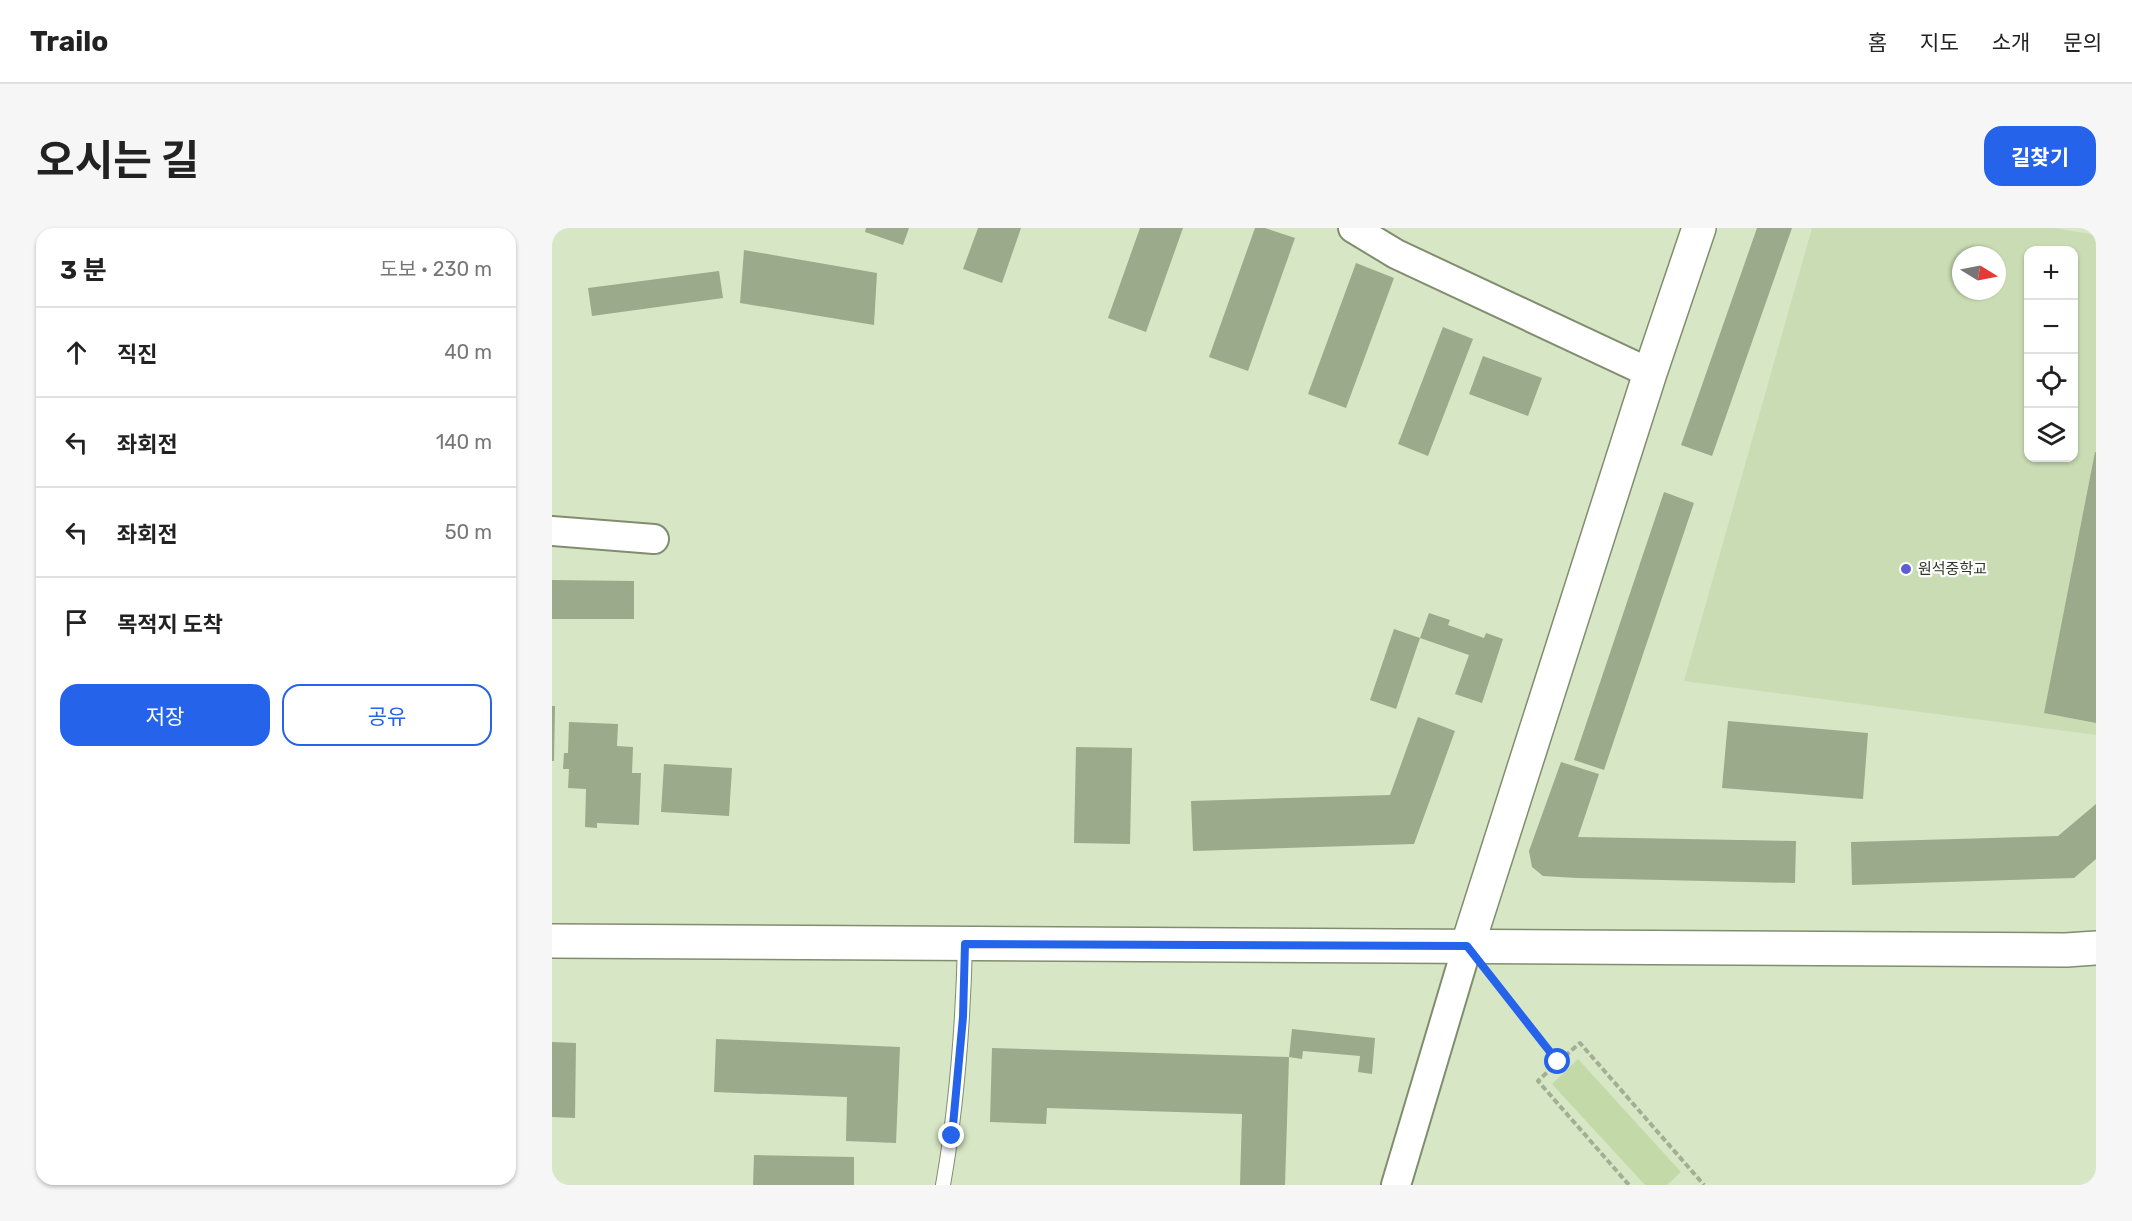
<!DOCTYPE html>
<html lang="ko">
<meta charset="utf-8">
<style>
:root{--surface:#fff;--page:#f6f6f6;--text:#222;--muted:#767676;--line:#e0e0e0;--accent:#2563eb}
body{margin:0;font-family:Rubik,"Noto Sans KR",sans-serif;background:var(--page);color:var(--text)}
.controls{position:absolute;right:18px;top:18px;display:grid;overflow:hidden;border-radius:12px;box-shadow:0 2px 4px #0004}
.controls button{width:54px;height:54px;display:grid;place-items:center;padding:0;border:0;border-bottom:2px solid var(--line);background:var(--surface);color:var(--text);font:30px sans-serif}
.compass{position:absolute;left:1400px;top:18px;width:54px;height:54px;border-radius:50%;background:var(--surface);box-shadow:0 2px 4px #0004;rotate:100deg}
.stop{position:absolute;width:18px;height:18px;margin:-14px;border:4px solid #2563eb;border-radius:50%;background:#fff}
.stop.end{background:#2563eb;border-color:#fff;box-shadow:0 2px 6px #0008}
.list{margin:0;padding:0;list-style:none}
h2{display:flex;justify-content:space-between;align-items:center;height:78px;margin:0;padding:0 24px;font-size:26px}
h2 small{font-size:20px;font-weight:400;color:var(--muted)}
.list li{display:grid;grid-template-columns:39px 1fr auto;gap:18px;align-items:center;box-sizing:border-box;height:90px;padding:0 24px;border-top:2px solid var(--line)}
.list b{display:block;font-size:22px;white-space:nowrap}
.list em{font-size:20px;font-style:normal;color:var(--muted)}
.actions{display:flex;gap:12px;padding:18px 24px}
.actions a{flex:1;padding:14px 0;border:2px solid var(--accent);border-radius:18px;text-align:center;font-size:21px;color:var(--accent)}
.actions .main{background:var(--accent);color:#fff}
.icon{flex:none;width:33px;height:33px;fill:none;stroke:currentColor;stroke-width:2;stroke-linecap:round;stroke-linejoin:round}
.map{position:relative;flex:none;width:1544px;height:957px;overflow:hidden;border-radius:18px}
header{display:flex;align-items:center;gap:36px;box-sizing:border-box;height:84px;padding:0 30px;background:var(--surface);border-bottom:2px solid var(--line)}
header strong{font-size:28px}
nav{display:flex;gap:33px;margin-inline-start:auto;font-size:21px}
.intro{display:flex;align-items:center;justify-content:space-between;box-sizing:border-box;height:144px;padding:0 36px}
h1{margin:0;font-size:42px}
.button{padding:15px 27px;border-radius:18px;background:var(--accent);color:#fff;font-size:21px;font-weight:700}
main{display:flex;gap:36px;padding:0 36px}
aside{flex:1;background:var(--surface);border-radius:18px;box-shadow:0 2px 4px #0004}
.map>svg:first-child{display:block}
.built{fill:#cadcb4;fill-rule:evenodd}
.green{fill:#c3daa8}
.building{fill:#9baa8a}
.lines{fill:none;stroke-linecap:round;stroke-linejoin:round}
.lane-casing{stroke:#808d6f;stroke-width:16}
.street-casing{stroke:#808d6f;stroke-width:32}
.secondary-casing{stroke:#808d6f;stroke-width:36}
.primary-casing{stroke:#808d6f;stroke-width:36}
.path{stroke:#a3af94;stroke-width:4;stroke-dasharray:6 3;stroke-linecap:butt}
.lane{stroke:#fff;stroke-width:14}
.street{stroke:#fff;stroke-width:28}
.secondary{stroke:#fff;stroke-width:33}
.primary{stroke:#fff;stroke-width:33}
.route{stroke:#2563eb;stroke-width:8}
.poi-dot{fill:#5f5dd5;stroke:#fff;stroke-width:2}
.labels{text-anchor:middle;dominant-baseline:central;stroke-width:4.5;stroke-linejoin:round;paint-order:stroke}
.poi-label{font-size:15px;fill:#2f3528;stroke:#fff;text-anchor:start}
</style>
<header>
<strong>Trailo</strong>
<nav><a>홈</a><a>지도</a><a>소개</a><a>문의</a></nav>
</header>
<div class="intro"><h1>오시는 길</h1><a class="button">길찾기</a></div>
<main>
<aside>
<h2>3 분<small>도보 · 230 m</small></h2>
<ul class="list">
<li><svg class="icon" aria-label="ahead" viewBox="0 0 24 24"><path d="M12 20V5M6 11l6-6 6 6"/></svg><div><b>직진</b></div><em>40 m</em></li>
<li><svg class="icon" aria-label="left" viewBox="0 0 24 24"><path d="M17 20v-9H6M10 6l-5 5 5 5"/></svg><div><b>좌회전</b></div><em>140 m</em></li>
<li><svg class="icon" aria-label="left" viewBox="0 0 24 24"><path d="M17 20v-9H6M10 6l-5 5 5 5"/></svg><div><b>좌회전</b></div><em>50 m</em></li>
<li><svg class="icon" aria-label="arrive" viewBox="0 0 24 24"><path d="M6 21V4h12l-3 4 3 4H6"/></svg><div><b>목적지 도착</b></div></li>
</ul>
<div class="actions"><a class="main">저장</a><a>공유</a></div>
</aside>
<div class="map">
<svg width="1544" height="957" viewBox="0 0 1544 957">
<rect width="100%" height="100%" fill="#d7e6c5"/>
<path class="built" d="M1260 0H1502L1544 7V507L1132 453ZM1476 22H1522V230H1476ZM1409 27H1445V63H1409Z"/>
<path class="green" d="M1026 831 1129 944 1115 957H1093L1000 856Z"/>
<g class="building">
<path d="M314 0H357L351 17 313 4Z"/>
<path d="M426 0H469L450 55 411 41Z"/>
<path d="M588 0H631L594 104 556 90Z"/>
<path d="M703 0H713L743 10 696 143 657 129Z"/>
<path d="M1205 0H1240L1160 228 1129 217Z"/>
<path d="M192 22 325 45 322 97 188 75Z"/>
<path d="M804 35 842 50 794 180 756 166Z"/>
<path d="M167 43 171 70 40 88 36 60Z"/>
<path d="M891 99 921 111 876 228 846 216Z"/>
<path d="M931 128 990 150 976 188 917 166Z"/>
<path d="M1543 224H1544V495L1492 485Z"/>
<path d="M1112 264 1142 275 1052 542 1022 532Z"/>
<path d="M0 352 82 353V391H0Z"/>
<path d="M877 385 898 392 896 397 932 410 934 405 951 411 930 475 903 466 917 427 868 410Z"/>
<path d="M842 401 868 410 844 481 818 472Z"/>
<path d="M0 478H3L2 533H0Z"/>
<path d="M866 489 903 503 862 616 641 623 639 573 838 567Z"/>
<path d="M1176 493 1316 505 1311 571 1170 560Z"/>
<path d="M17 494 66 496 65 518 81 519 80 545H89L87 597 45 595V600L33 599 34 561 16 560 17 541H11L12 525H16Z"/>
<path d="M524 519 580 520 578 616 522 615Z"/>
<path d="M1009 534 1047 546 1026 609 1244 613 1243 655 1025 650 991 648 980 639 977 623Z"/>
<path d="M112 536 180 540 177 588 109 584Z"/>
<path d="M1544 576V631L1522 650 1300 657 1299 614 1506 608Z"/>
<path d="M740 801 823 810 820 846 806 844 808 828 751 823 750 831 737 829Z"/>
<path d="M164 811 348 819 344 915 294 913 295 869 162 864Z"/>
<path d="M0 814 24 815 23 890 0 889Z"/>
<path d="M440 820 737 829 733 957H688L690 886 495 880 494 896 438 894Z"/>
<path d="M202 927 302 929V957H201Z"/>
</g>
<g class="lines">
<g class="lane-casing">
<path id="lane" d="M391 957C405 877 411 797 413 716"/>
</g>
<g class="street-casing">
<g id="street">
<path d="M801 0 844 26 1098 145"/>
<path d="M0 303 102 311"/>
<path d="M844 957 915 719"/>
</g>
</g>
<g class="secondary-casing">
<path id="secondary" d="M915 719 1098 145 1147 0"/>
</g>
<g class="primary-casing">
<path id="primary" d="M0 713 1514 722 1544 720"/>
</g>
<g class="path">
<path d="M938 747 1006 834 986 853 1077 957"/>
<path d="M1006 834 1028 815 1152 957"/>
</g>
<use href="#lane" class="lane"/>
<use href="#street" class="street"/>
<use href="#secondary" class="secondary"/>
<use href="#primary" class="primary"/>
</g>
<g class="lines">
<path class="route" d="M400 908 411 789 413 716 915 718 1006 834"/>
</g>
<circle class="poi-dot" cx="1354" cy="341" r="6"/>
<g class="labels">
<g class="poi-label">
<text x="1366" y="341">원석중학교</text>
</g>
</g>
</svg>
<div class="controls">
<button>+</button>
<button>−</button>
<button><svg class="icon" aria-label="locate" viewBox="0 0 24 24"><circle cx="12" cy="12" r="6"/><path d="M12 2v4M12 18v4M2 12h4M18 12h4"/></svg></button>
<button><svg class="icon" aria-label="layers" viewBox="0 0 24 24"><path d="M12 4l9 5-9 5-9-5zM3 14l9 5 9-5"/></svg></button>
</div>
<svg class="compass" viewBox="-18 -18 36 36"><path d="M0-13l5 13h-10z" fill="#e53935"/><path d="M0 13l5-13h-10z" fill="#767676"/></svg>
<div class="stop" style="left:1006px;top:834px"></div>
<div class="stop end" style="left:400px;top:908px"></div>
</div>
</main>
